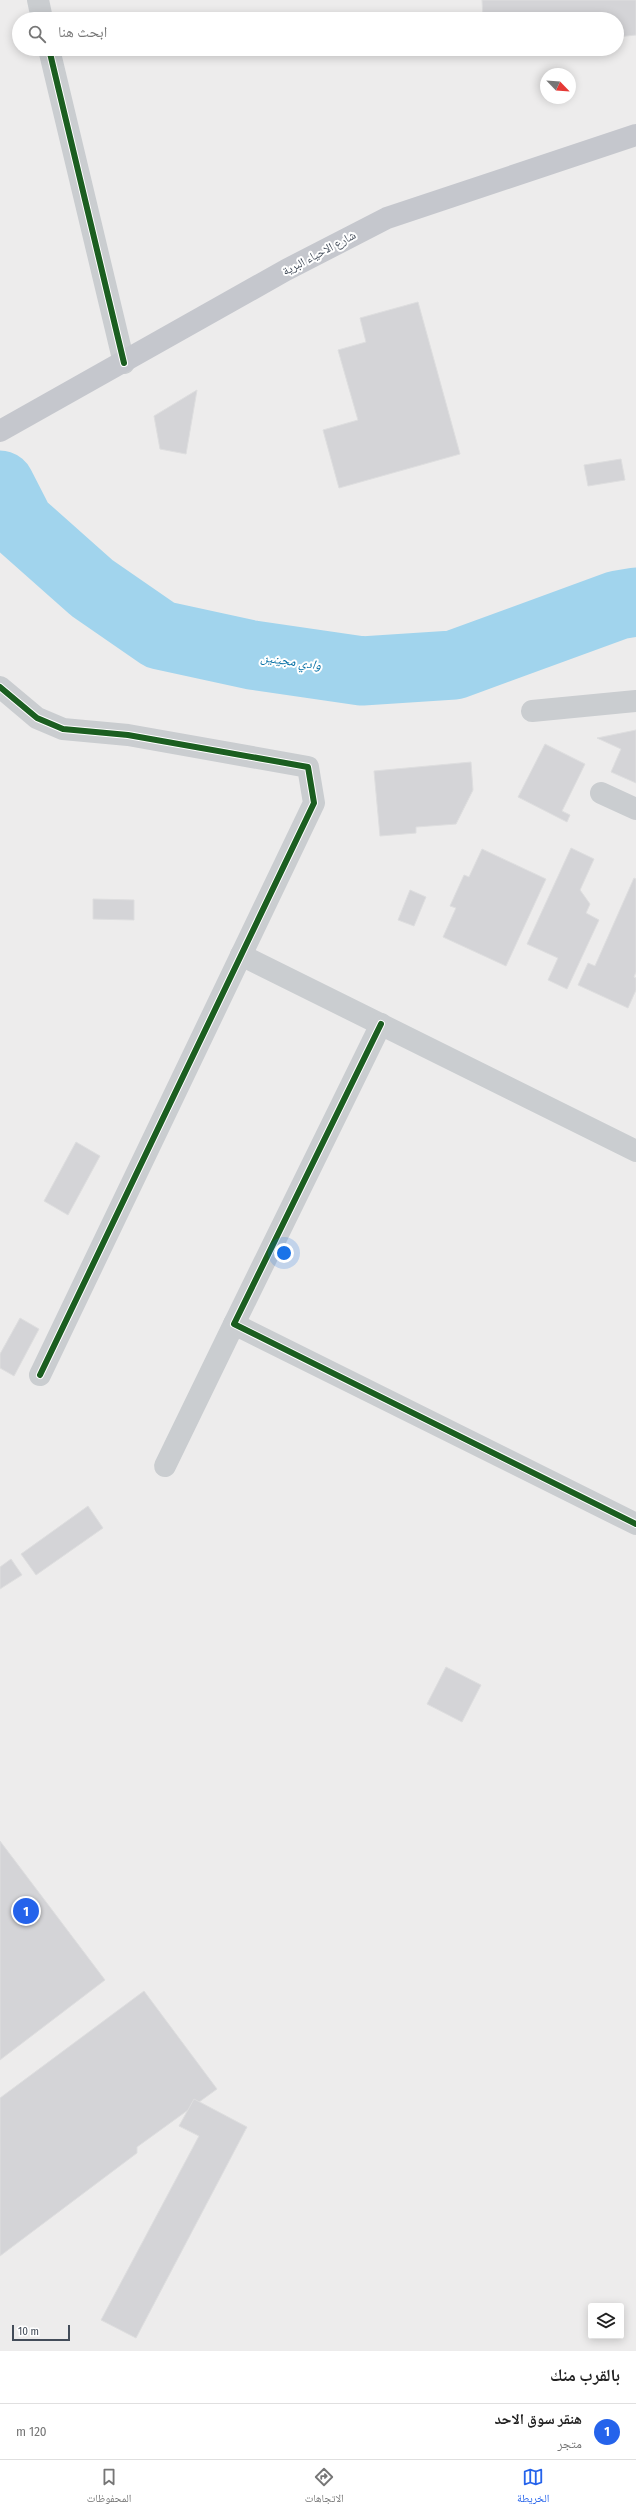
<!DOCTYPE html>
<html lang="ar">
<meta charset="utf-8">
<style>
:root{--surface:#fff;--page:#f6f6f6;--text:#222;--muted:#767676;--line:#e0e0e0;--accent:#2563eb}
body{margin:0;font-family:"Fira Sans Condensed","Noto Naskh Arabic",sans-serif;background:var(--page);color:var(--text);direction:rtl}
.controls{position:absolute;right:12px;bottom:12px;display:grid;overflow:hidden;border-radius:4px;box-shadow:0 2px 10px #0003}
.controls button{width:36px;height:36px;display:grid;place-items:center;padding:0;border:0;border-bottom:1px solid var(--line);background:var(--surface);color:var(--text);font:20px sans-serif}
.compass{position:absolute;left:540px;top:68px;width:36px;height:36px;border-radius:50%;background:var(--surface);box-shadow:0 2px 10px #0003;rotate:115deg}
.scale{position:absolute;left:12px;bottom:10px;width:58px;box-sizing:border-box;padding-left:4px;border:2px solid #434c59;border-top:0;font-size:11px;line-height:14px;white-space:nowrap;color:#434c59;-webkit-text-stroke:3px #fff;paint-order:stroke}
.you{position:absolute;left:284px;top:1253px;width:14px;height:14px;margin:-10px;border:3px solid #fff;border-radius:50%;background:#1a73e8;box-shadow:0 0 0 6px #1a73e833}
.badge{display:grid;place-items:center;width:26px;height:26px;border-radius:50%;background:var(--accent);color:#fff;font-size:13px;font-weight:700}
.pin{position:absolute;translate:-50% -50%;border:2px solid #fff;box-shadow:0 1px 4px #0006}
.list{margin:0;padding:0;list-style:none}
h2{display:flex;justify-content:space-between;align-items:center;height:52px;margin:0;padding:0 16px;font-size:17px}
h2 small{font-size:13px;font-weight:400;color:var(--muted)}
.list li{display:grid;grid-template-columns:26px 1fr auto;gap:12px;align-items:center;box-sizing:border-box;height:56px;padding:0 16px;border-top:1px solid var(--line)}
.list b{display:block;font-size:15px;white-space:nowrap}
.list p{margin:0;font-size:13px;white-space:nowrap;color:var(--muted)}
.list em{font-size:13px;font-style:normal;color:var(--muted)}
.icon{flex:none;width:22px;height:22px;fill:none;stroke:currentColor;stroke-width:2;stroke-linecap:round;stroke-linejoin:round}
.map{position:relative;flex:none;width:636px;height:2351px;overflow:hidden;direction:ltr}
.search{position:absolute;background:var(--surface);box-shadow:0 2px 10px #0003;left:12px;right:12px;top:12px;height:44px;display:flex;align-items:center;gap:10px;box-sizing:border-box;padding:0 14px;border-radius:22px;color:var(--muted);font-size:15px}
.sheet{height:108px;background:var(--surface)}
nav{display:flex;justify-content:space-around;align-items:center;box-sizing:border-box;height:56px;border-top:1px solid var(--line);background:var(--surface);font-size:11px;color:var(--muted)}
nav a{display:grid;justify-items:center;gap:2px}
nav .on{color:var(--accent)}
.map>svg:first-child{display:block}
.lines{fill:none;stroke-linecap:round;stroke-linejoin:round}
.river{stroke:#a1d4ed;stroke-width:69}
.building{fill:#d4d4d7;stroke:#dededf}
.minor{stroke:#cacdd0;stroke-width:22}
.major{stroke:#c5c7cd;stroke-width:22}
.cycleway-casing{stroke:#fff;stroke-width:8}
.cycleway{stroke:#1b5e20;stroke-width:6}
.labels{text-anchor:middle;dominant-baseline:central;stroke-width:4;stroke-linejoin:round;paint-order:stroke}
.street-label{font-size:12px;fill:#434c59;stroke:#fff}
.water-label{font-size:13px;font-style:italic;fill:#0872a7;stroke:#fff}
</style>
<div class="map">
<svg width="636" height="2351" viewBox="0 0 636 2351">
<rect width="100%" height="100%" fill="#edecec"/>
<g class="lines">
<path class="river" d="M0 485 20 524 92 588 160 635 252 655 362 671 454 665 618 605 636 602"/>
</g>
<g class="building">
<path d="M482 0H636V35L617 37V19H483Z"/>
<path d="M418 302 460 454 339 488 323 430 358 420 338 350 366 342 360 318Z"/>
<path d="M197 390 186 454 160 449 154 416Z"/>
<path d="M621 459 625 480 588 486 584 465Z"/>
<path d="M636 730V783L611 772 621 749 597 738Z"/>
<path d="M545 744 585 764 562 811 570 815 567 822 518 797Z"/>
<path d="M471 762 473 790 456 824 416 827V833L380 836 374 771Z"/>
<path d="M571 848 594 859 580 890 590 904 586 913 599 920 567 989 548 980 558 958 527 944Z"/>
<path d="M482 849 546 879 506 966 443 937 456 908 450 906 464 875 469 877Z"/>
<path d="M634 878 636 879V972L634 977 636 978V990L628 1008 578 985 588 963 595 966Z"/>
<path d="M410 890 426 897 414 926 398 920Z"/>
<path d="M93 899 134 900V920L93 919Z"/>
<path d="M76 1142 100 1156 68 1215 44 1201Z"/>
<path d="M20 1318 39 1329 14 1376 0 1368V1354Z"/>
<path d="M88 1506 103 1528 36 1575 21 1554Z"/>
<path d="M11 1559 22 1575 0 1589V1567Z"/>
<path d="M446 1667 481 1685 462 1722 427 1704Z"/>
<path d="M0 1841 105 1980 0 2060Z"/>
<path d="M144 1991 217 2089 137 2147V2153L0 2256V2098Z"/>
<path d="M194 2099 247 2127 136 2338 101 2320 199 2136 179 2126Z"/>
</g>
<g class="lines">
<g class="minor">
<path d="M38 0 42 19"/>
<path d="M49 49 124 363"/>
<path d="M0 687 37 718 63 729 128 735 308 767 314 803 40 1375"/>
<path d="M532 711 636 701"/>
<path d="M601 793 636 809"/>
<path d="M241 955 636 1151"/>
<path d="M381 1024 234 1324 636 1524"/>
<path d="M165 1466 234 1324"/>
</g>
<path class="major" d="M0 431 286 270 387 218 636 135"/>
<g class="cycleway-casing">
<g id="cycleway">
<path d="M49 49 124 363"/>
<path d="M0 687 37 718 63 729 128 735 308 767 314 803 40 1375"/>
<path d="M381 1024 234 1324 636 1524"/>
</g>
</g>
<use href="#cycleway" class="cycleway"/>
</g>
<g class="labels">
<g class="street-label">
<text transform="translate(319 253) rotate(-28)">شارع الاحياء البرية</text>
</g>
<g class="water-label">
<text transform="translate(291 661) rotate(8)">وادي مجينين</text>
</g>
</g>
</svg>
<div class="controls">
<button><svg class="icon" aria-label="layers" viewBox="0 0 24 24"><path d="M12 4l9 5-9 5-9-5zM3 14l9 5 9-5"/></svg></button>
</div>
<svg class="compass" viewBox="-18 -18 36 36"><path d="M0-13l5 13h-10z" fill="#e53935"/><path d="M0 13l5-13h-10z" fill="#767676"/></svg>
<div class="scale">10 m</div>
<div class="you"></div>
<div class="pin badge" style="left:26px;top:1911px">1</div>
<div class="search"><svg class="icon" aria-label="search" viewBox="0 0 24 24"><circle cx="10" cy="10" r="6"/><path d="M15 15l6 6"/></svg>ابحث هنا</div>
</div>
<section class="sheet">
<h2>بالقرب منك<small></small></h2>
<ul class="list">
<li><span class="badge">1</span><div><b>هنقر سوق الاحد</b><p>متجر</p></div><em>120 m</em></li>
</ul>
</section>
<nav>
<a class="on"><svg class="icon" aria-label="map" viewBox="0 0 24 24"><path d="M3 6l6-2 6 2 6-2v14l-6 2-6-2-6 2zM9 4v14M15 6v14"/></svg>الخريطة</a>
<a><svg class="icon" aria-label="directions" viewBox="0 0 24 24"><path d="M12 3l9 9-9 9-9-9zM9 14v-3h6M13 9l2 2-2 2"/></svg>الاتجاهات</a>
<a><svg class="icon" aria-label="saved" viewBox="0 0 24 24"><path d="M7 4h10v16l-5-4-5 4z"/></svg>المحفوظات</a>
</nav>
